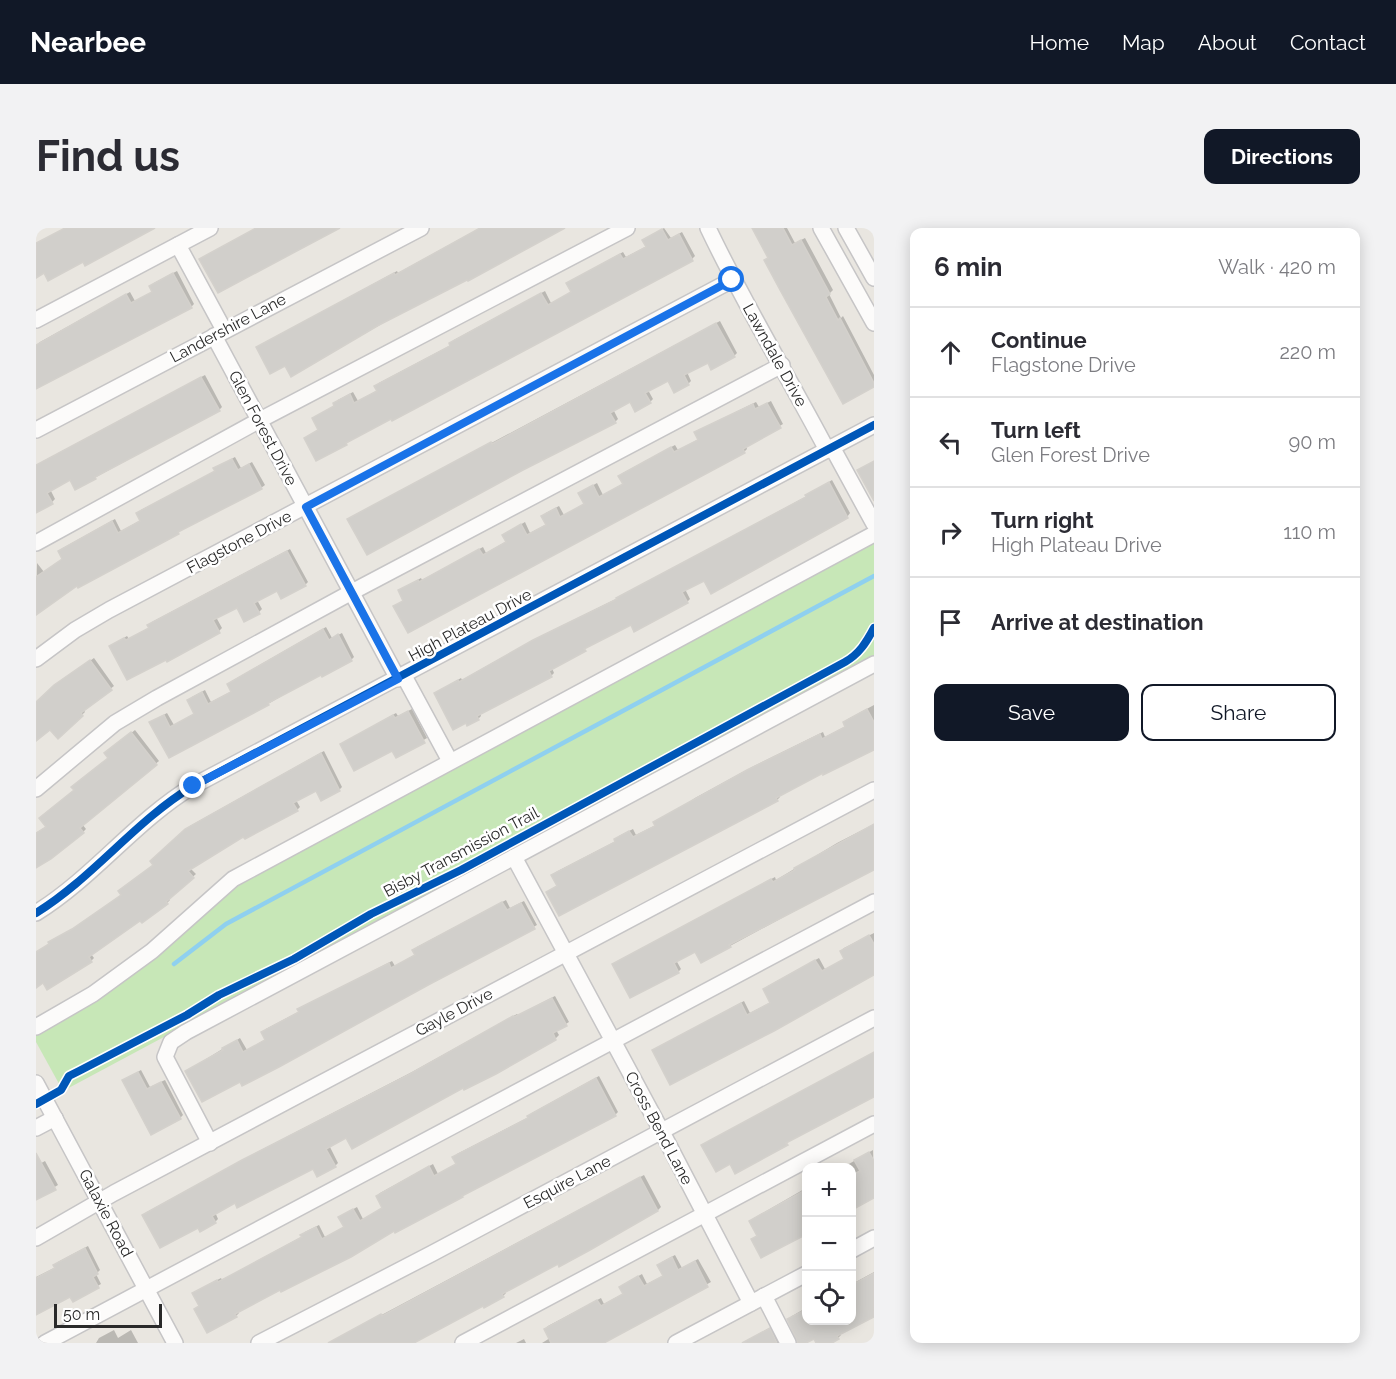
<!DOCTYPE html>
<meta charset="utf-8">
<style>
:root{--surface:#fff;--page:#f2f2f3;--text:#2b2b33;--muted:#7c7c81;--line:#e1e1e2;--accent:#111827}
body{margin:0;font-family:Raleway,sans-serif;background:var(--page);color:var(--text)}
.controls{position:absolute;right:18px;bottom:18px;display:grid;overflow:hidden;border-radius:12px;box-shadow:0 3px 15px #0003}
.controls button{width:54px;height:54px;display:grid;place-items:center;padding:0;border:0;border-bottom:2px solid var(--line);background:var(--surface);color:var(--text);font:30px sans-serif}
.scale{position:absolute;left:18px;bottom:15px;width:108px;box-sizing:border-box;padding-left:6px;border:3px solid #2a2a2a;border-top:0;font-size:16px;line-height:21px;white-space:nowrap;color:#2a2a2a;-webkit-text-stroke:4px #fff;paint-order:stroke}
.stop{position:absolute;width:18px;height:18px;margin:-14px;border:4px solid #1a73e8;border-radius:50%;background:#fff}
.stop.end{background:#1a73e8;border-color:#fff;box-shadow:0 2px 6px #0008}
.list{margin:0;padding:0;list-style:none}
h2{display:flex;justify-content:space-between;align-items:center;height:78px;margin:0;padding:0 24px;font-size:26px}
h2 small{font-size:20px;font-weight:400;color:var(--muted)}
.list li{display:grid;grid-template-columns:39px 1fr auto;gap:18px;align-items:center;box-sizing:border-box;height:90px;padding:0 24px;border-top:2px solid var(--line)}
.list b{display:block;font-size:22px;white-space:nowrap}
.list p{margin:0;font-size:20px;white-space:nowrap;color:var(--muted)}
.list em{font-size:20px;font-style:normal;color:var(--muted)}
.actions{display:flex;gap:12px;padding:18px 24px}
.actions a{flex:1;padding:14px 0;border:2px solid var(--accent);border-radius:12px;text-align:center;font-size:21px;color:var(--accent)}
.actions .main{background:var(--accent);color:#fff}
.icon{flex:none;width:33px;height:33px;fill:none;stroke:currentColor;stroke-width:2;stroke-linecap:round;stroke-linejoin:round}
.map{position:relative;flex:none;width:838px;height:1115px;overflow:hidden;border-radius:12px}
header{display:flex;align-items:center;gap:36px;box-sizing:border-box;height:84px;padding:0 30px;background:var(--accent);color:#fff}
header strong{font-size:28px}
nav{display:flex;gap:33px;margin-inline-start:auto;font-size:21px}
.intro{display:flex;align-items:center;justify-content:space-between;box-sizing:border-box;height:144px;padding:0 36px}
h1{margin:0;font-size:42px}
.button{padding:15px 27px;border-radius:12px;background:var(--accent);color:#fff;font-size:21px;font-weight:700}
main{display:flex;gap:36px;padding:0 36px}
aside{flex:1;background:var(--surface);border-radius:12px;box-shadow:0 3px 15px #0003}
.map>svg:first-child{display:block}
.grass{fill:#c7e7b7}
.shadow{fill:#0003}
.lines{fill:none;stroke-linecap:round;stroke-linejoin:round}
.stream{stroke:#8fd0ef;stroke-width:4.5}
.building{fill:#d1cfcb;stroke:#d4d1cc;stroke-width:1.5}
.minor-casing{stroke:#c6c5c6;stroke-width:18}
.minor{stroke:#fcfbfa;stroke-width:15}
.cycleway-casing{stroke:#fff;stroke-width:11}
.cycleway{stroke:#0057b8;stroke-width:8}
.route{stroke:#1a73e8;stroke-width:8}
.labels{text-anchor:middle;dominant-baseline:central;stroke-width:5;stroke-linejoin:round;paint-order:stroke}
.street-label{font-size:16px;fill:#2a2a2a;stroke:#fff}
</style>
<header>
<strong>Nearbee</strong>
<nav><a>Home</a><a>Map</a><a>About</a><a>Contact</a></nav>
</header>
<div class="intro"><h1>Find us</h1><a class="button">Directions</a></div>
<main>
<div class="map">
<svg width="838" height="1115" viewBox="0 0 838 1115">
<rect width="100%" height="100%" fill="#e9e6e0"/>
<path class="grass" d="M838 311V429L27 863 0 814V806L183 663Z"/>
<g class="shadow">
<path d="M444 0H526L390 71 255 147 250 136 225 117 361 43 362 45Z"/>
<path d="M628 0 635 10 646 4 659 28 656 31 356 189 284 202 277 190 300 177 302 172 317 164 322 173 342 162 340 158 343 155 415 117 418 112 509 63 515 75 536 64 535 53 587 24 590 29 611 18 608 12Z"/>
<path d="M718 0H751L759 15 769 10 797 62 793 66 805 90 807 88 838 147V157L730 32 733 29Z"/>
<path d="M141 43 158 76 155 79 0 159V124L1 117 4 114 94 64 99 73 118 63V55Z"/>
<path d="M684 93 701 125 698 128 672 133 651 144 655 153 652 156 639 163 632 151 612 162 617 171 614 174 594 172 577 181 582 191 579 194 313 291Z"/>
<path d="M169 147 186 179 183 182 40 260 35 250 14 261 19 271 16 274 0 279V237Z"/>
<path d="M735 173 747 196 710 218 711 221 708 224 362 375 369 372 364 363 367 360 385 350 386 352 447 319 450 325 471 313 467 307 489 294 494 305 511 296 507 288 510 285 523 278 528 287 549 276 547 263 561 255 567 267 588 255 584 248 587 245 639 217 642 222 663 211 660 205 663 202 720 174 723 179Z"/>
<path d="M199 229 205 240 216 234 229 257 225 260 42 356 0 382 1 335 8 344 28 331 24 323 27 320 79 291 85 303 105 292 102 285 105 282 180 243 179 241 182 238Z"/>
<path d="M796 252 814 285 811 289 649 361 654 371 651 374 595 395 551 418 549 422 516 440 518 445 515 448 444 485 445 488 442 491 400 465 425 450 426 452 501 410 582 370 771 268Z"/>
<path d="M254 321 272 354 269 357 242 361 221 372 226 381 223 384 209 392 201 378 180 389 186 400 183 403 75 418 91 408 93 411 114 399 116 394Z"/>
<path d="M290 399 296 410 306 405 318 429 315 432 287 447 286 444 232 476 133 528 118 492 131 485 138 497 160 485 156 469 169 462 175 474 196 463 193 456 196 453Z"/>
<path d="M58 430 78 458 47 481 49 484 22 509 14 500 0 511V475L23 454Z"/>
<path d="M838 477V520L743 567 744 569 741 572 512 664 522 657 517 647 520 644 580 613 583 608 597 601 600 607 620 597 659 570 716 539 787 504 789 509 810 498 808 494 812 491Z"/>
<path d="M376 481 391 510 360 528 356 521 306 516 360 485 362 488Z"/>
<path d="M99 502 123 533 46 596 50 601 47 604 0 639V605L11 598 40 562 74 530 73 523Z"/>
<path d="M288 523 306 559 303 562 286 571 281 561 260 572 264 579 261 582 208 606 154 640 160 646 132 670 134 672 131 675 104 691 55 726 58 730 55 733 0 758V724L41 699 86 667 119 636 154 598Z"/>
<path d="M838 596V640L694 718 659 722 640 732 645 741 642 744 578 736 739 649 740 652 801 615Z"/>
<path d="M470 672 474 680 488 673 501 697 205 852 151 843 204 810 211 822 230 811 226 804 230 801 264 783 266 779 356 733 359 738 380 726 378 722 381 719Z"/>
<path d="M838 705V746L617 823 708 773 714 785 735 774 732 758 783 730 789 741 809 731 805 723 808 720Z"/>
<path d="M519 768 533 794 520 802 523 807 520 810 459 844 293 917 302 935 299 938 277 939 200 973 179 984 182 991 179 994 163 998 111 984 210 930 376 844 481 786 482 787Z"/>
<path d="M838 825V869H834L753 912 751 916 695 934 667 917Z"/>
<path d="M105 842 114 859 129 852 147 887 144 890 91 850Z"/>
<path d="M563 848 582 884 579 887 245 1062 244 1060 202 1083 203 1085 200 1088 172 1103 160 1081 164 1077 161 1063 185 1050 186 1052 267 1008 269 1004 283 997 289 1009 309 999 307 987 321 979 327 991 347 980 341 968 344 965 397 936 402 946 422 935 418 929 421 926 493 889 496 885Z"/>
<path d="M837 922 838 968 816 980V940H806Z"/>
<path d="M9 933 22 957 0 970V938Z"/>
<path d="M608 947 625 979 622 982 554 1021 522 1034 469 1063 470 1065 467 1068 447 1076 376 1115H293Z"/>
<path d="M770 960V1004L723 1007 715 993 718 990Z"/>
<path d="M52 1018 64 1042 60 1046 65 1056 37 1072 35 1067 0 1086V1049L20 1039 22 1034Z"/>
<path d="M639 1027 646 1040 662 1031 675 1054 564 1115H506L514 1110 509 1101 512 1098 565 1070 568 1076 588 1065 584 1059 588 1056 606 1046 611 1056 628 1047 626 1034Z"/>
<path d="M838 1044V1087L804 1105 805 1107 802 1110 792 1115H782L778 1109 766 1115H762L753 1091 756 1088 770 1080V1092H816V1056Z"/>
<path d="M737 1098 745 1115H706Z"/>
<path d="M78 1102 82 1110 95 1102 102 1115H60L63 1110Z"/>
<path d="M488 1111 490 1115H480Z"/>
</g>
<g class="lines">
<path class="stream" d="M138 736 190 696 838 348"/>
</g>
<g class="building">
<path d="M29 0H119L49 38 47 34 12 53 8 45 0 50V15Z"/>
<path d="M220 0H304L182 65 163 31Z"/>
<path d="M444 0H529L432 53 431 52 343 97 255 149 249 138 234 146 220 119 358 45 359 47Z"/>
<path d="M716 0H747L756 17 765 12 794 66 790 69 802 92 804 90 838 155V159L807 176 744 62 728 32 732 30Z"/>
<path d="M626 1 632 12 643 6 657 33 356 193 355 191 310 215 311 217 280 233 268 210 282 202 276 190 298 178 297 175 314 166 318 175 341 163 338 158 414 118 413 115 505 65 512 77 535 64 530 55 584 26 587 31 610 19 606 12Z"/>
<path d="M137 45 156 80 0 161V117L90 66 95 75 116 64 113 58Z"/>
<path d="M680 95 699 129 675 142 672 135 648 147 653 157 638 165 632 153 609 165 615 175 599 184 594 174 574 185 580 195 487 242 331 327 311 291 455 214 456 216Z"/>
<path d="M165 149 184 183 59 249 60 251 39 262 34 252 11 265 17 276 0 285V237Z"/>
<path d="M731 175 745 200 707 221 709 225 372 405 357 378 367 373 362 362 382 352 383 354 443 321 447 327 470 314 466 307 485 296 491 307 510 297 505 288 520 280 524 289 548 276 542 265 557 257 563 269 587 256 582 248 635 219 638 224 662 212 658 204 717 176 719 181Z"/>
<path d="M196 231 202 242 213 236 226 261 142 304 143 306 42 360 41 358 0 387V349L26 331 22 323 76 293 82 305 104 293 100 285 179 243 177 240Z"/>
<path d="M838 233V273L821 242Z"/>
<path d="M793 254 812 290 675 366 668 353 646 364 652 375 598 404 595 397 548 421 550 423 513 443 516 449 441 488 443 492 431 498 430 495 417 502 398 465 422 452 423 454 497 412 581 371 580 370 770 269 769 267Z"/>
<path d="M251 323 270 358 245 371 241 363 218 375 224 386 208 394 201 380 177 392 184 405 131 434 130 432 91 452 73 418 88 410 90 412 113 400 111 397Z"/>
<path d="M287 401 293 412 302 406 316 433 286 449 285 447 232 475 233 477 133 530 113 494 128 487 134 499 158 486 151 472 166 464 172 476 195 464 191 456Z"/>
<path d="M54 432 76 462 45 485 47 488 22 511 14 502 0 513V474L18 457Z"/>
<path d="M831 481 838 494V522L787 547V545L740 570 742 573 523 688 510 664 521 658 515 647 579 614 578 611 593 603 597 609 619 598 617 594 711 542 784 506 786 511 809 499 807 494Z"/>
<path d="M372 483 389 515 360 530 356 523 318 543 304 516 357 487 359 490Z"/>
<path d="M95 504 121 537 44 600 48 605 15 631 0 640V605L10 599 3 590 38 562 35 559 72 530 68 525Z"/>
<path d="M285 525 304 563 285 573 280 563 257 575 262 583 209 611 207 609 152 643 158 650 130 674 132 676 106 695 104 693 53 729 56 734 11 762 7 755 0 760V724L13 716 12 714 36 701 85 667 82 663 117 637 114 633 149 601Z"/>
<path d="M838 596V642L693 717 695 719 665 735 659 724 638 735 643 745 594 770 576 736 735 651 737 654 759 642 758 640Z"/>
<path d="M466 674 471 682 485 675 499 701 394 756 243 839 206 858 204 854 166 874 149 843 187 822 186 820 201 812 207 824 229 812 225 804 263 784 261 781 353 735 355 740 379 727 376 722Z"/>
<path d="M833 707 838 716V747L738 803 634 857 616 822 705 775 711 787 734 775 727 761 779 732 786 743 808 731 804 723Z"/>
<path d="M516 770 531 798 517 805 520 812 460 846 428 862 427 860 316 921 310 910 290 921 300 939 281 949 277 941 201 980 199 975 176 988 180 995 164 1004 162 1000 124 1020 106 987 206 932 372 847 477 788 478 789Z"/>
<path d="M838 824V869L750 915 752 917 699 946 694 936 680 944 665 917Z"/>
<path d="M102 844 111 861 125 854 145 891 115 907 86 852Z"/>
<path d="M560 850 580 888 426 968 427 969 359 1005 358 1003 315 1029 245 1064 244 1062 199 1086 201 1089 171 1105 158 1081 163 1078 156 1065 181 1052 182 1054 266 1009 264 1007 280 999 286 1011 308 999 302 989 317 981 324 993 346 980 340 968 393 938 398 948 420 936 416 929 492 890 491 888Z"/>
<path d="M833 924 838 933V970L816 982V947L824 943 818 932Z"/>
<path d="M0 925 20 962 0 972Z"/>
<path d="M604 949 622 983 554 1022 523 1039 522 1036 466 1066 468 1069 448 1080 447 1078 378 1115H292L345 1086 346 1088Z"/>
<path d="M771 961V1006L725 1030 715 1011 721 1008 713 993Z"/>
<path d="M49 1020 62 1046 57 1049 63 1060 37 1074 34 1069 0 1087V1050L19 1040 17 1037Z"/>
<path d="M636 1029 642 1042 659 1033 672 1059 568 1115H515L508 1101 561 1072 565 1078 587 1066 583 1059 602 1048 608 1058 627 1048 621 1037Z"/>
<path d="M838 1045V1089L801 1108 803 1111 796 1115H780L778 1111 770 1115H762L751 1091 771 1081V1092H816V1057Z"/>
<path d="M734 1100 741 1115H706Z"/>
</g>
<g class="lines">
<g class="minor-casing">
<g id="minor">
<path d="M672 0C708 76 752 148 791 222"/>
<path d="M785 0 838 95"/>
<path d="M810 0 838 50"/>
<path d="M142 17 188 102"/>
<path d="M0 92 174 0"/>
<path d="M178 108 362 451"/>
<path d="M0 202 385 0"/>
<path d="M796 219 838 296"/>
<path d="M0 315 222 193 591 0"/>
<path d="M0 431 39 402 73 382 696 52"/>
<path d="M368 448 414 533"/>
<path d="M0 561 79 495 121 470 314 365 746 137"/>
<path d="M478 629 838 436"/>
<path d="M0 685C58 649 99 593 157 558L838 197"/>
<path d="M0 799 57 766 116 723 197 651 838 306"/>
<path d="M0 855 139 1115"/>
<path d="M0 900 19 890"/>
<path d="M174 915 129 829 135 814 150 804 478 629 626 904 715 1075"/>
<path d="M0 1010 78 965 838 562"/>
<path d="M816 1022 838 1010"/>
<path d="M728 1068 752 1115"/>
<path d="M9 1115 838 674"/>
<path d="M223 1115 395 1026 838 790"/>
<path d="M427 1115 838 896"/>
<path d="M640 1115 770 1046"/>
</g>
</g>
<use href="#minor" class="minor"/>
<g class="cycleway-casing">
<g id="cycleway">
<path d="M0 685C58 649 99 593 157 558L838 197"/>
<path d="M0 876 25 862 33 848 43 843 151 787 183 767 258 731 335 686 425 642 809 434C823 426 830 415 838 400"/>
</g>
</g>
<use href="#cycleway" class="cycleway"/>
</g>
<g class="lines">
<path class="route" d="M157 558 362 451 270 279 696 52"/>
</g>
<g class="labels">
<g class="street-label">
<text transform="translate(192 100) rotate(-28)">Landershire Lane</text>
<text transform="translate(739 127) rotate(61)">Lawndale Drive</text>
<text transform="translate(227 200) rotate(62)">Glen Forest Drive</text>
<text transform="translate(203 314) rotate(-28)">Flagstone Drive</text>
<text transform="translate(434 397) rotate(-28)">High Plateau Drive</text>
<text transform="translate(425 624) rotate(-28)">Bisby Transmission Trail</text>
<text transform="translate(418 784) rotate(-28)">Gayle Drive</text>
<text transform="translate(623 900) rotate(62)">Cross Bend Lane</text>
<text transform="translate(531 954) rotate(-28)">Esquire Lane</text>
<text transform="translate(70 985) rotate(62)">Galaxie Road</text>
</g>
</g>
</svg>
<div class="controls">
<button>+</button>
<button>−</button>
<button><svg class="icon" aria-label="locate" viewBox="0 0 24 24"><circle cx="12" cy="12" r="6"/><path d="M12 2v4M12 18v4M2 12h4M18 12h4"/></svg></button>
</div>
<div class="scale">50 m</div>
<div class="stop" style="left:696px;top:52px"></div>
<div class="stop end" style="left:157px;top:558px"></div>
</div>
<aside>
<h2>6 min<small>Walk · 420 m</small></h2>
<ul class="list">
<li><svg class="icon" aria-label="ahead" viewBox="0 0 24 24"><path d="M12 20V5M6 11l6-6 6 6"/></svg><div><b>Continue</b><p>Flagstone Drive</p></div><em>220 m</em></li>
<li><svg class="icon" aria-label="left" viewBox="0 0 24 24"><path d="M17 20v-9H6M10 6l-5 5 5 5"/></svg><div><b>Turn left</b><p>Glen Forest Drive</p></div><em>90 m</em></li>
<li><svg class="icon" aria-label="right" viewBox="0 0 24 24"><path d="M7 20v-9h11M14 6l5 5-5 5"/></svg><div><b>Turn right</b><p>High Plateau Drive</p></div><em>110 m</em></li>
<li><svg class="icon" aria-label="arrive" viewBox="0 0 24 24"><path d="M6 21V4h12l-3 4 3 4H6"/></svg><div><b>Arrive at destination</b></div></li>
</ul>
<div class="actions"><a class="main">Save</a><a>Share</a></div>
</aside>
</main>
